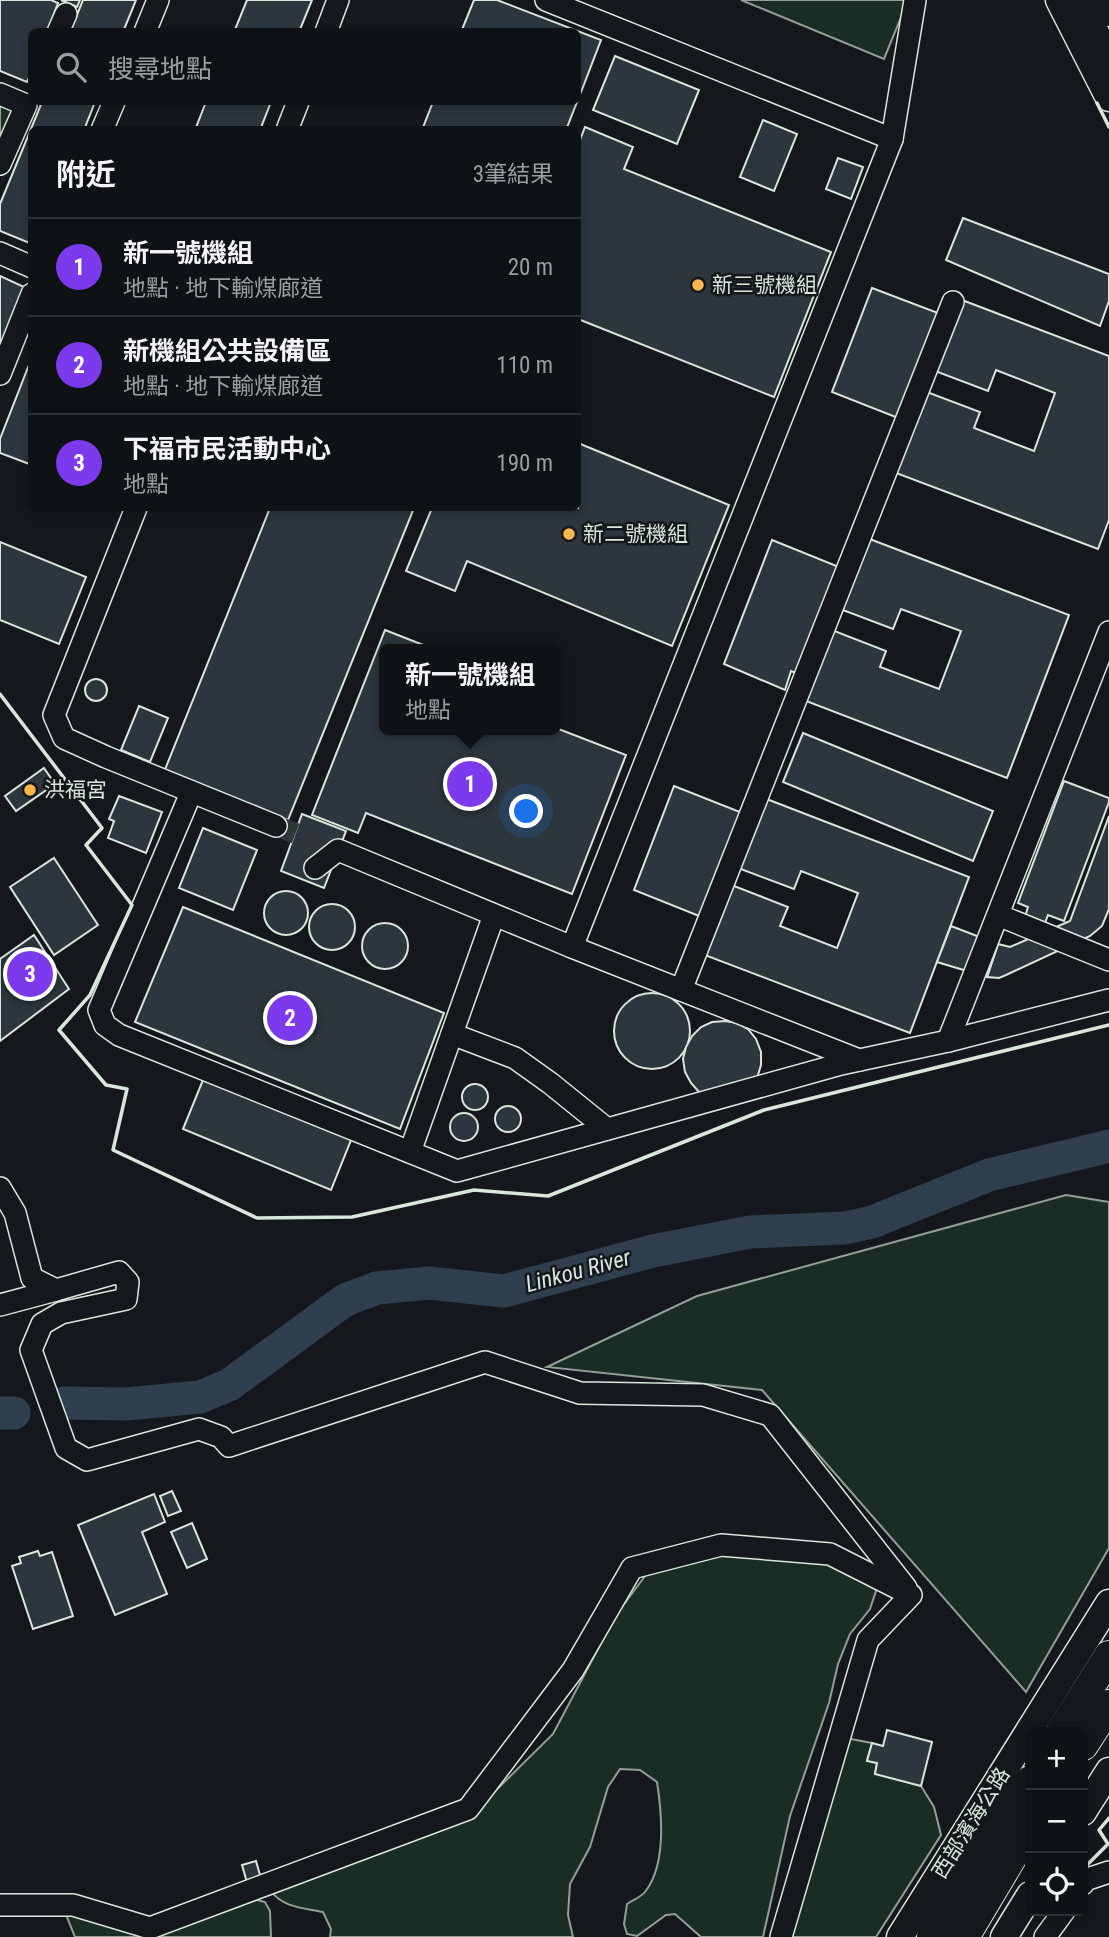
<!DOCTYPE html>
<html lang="zh-TW">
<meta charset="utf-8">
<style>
:root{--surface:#0f1215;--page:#1d2022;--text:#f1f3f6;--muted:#9b9ea0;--line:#2f3234;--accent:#7c3aed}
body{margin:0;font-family:"Roboto Condensed","Noto Sans TC",sans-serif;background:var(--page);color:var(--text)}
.controls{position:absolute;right:21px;bottom:21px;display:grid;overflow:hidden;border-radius:10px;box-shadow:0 4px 10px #0003}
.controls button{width:63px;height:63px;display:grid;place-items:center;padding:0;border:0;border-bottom:2px solid var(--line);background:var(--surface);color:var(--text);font:35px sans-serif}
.you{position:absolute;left:527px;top:812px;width:24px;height:24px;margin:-18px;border:5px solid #fff;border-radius:50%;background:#1a73e8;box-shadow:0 0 0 10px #1a73e833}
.badge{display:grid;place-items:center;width:46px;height:46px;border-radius:50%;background:var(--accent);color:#fff;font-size:23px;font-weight:700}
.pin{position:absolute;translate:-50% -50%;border:4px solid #fff;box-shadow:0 2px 7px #0006}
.popup{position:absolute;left:379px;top:644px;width:182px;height:91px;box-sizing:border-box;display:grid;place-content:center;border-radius:10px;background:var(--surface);filter:drop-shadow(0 2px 5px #0005);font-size:23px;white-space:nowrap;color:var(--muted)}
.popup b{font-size:26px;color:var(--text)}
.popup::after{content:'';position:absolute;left:50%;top:100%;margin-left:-14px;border:14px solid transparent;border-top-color:var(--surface)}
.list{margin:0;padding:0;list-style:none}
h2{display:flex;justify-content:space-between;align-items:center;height:91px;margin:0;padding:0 28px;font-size:30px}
h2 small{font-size:23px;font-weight:400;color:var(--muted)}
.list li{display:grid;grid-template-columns:46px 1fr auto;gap:21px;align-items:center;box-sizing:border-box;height:98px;padding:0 28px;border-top:2px solid var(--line)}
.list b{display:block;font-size:26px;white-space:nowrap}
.list p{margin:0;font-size:23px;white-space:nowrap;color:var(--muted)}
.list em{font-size:23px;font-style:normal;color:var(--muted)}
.icon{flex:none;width:38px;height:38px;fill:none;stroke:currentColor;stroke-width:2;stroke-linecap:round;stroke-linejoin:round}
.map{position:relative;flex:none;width:1109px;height:1937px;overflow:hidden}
.search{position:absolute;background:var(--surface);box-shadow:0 4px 10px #0003;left:28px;top:28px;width:553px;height:77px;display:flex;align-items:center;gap:18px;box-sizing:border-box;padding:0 24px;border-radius:10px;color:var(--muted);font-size:26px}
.panel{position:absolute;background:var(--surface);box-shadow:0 4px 10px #0003;left:28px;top:126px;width:553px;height:385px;border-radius:10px}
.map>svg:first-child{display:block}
.green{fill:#1a2d24;stroke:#939e99;stroke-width:2}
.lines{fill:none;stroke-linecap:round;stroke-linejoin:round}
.river{stroke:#2f3f4d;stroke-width:33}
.building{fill:#2c363c;stroke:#d8e6dc;stroke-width:2}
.minor-tunnel{stroke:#313739;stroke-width:21;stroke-dasharray:21 10;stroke-linecap:butt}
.minor-casing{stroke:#d8e6dc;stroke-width:24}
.major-casing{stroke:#d8e6dc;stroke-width:29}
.highway-casing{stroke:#d8e6dc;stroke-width:32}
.minor{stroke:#14181c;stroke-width:21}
.major{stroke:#14181c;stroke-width:26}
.highway{stroke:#14181c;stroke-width:30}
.wall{stroke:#d8e6dc;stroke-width:3.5}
.poi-dot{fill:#ffb74d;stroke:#14181c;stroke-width:2.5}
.labels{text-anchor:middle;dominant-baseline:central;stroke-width:5;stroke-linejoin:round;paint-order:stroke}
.poi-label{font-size:21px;fill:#d8e6dc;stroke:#14181c;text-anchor:start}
.street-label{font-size:21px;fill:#d8e6dc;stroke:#14181c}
.water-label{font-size:23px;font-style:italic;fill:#d8e6dc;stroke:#14181c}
</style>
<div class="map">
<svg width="1109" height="1937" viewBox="0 0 1109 1937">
<rect width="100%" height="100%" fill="#14181c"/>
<g class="green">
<path d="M741 0H908L884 59Z"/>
<path d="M0 103 14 108 0 141Z"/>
<path d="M1066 1195 1109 1202V1548L1026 1692 762 1390 547 1367 697 1296Z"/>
<path d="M698 1554H814L874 1581 876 1591 870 1609 850 1634 838 1664 829 1703 790 1816 763 1937H701L675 1914 666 1915 637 1936 627 1934 624 1924 627 1904C633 1900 641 1897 645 1892 667 1864 662 1814 657 1782L640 1770 620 1769 608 1787 590 1847 570 1884 568 1915 573 1937H330L331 1929 323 1912C305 1908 283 1908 271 1891L473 1813 553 1734 616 1615 651 1568Z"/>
<path d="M851 1739 872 1743 867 1760 877 1763 875 1773 921 1786 934 1807 941 1835 876 1937H785L844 1741Z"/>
<path d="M246 1897 265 1902 270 1911 271 1937H75L63 1907 153 1924Z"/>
</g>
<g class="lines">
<g class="river">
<path d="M64 1403 126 1404 200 1397 229 1385 345 1300 377 1288 429 1283 504 1291 653 1251 750 1232 845 1228 872 1222 989 1175 1109 1146"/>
<path d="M0 1413H14"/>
</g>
</g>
<g class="building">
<path d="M0 0H51L58 3 47 32H32V71L27 82 0 71Z"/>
<path d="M61 0H80L77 7Z"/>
<path d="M83 0H136L123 32H70Z"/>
<path d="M247 0H312L299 32H234Z"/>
<path d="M474 0H497L601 40 578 100V32H461Z"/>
<path d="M615 56 699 90 677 144 593 110Z"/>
<path d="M42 102H95L84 130H32V244L0 231V204Z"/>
<path d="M206 102H271L260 130H195Z"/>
<path d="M433 102H577L566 130H422Z"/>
<path d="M763 120 797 134 774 191 740 177Z"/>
<path d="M585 127 633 147 624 169 831 252 774 397 578 319V145Z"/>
<path d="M838 158 863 167 851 199 826 189Z"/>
<path d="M963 218 1109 274V301L1100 326 946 260Z"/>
<path d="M0 276 24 287 0 347Z"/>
<path d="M872 288 938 313 898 418 832 392Z"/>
<path d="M962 300 1109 356V520L1098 549 896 473 927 392 980 412 974 428 1034 451 1055 393 996 370 988 391 935 371Z"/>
<path d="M32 357V465L0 453V439Z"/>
<path d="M578 443 729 505 672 646 467 561 455 591 406 571 432 508H578Z"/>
<path d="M270 508H414L288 820 164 772Z"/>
<path d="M867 538 1069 615 1007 778 806 701 832 630 886 651 880 667 939 689 961 631 901 609 893 629 840 609Z"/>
<path d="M772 540 844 569 801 675 791 671 785 690 724 664Z"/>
<path d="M0 542 86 577 59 644 0 620Z"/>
<path d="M385 630 431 648 384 649V730H556V728L626 755 572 894 366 813 358 833 312 815Z"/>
<circle cx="96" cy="690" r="11"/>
<path d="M139 706 168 718 150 762 121 750Z"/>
<path d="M803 733 993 811 973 861 783 782Z"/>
<path d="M44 768 55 784 16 811 5 796Z"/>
<path d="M1064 781 1109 798V802L1064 921 1048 915 1043 928 1024 920 1028 907 1018 903Z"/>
<path d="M674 786 745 814 704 918 634 890Z"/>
<path d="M119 796 162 812 146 853 108 838 114 821 109 819Z"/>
<path d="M764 798 969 877 910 1033 702 954 729 884 788 907 780 926 837 948 858 893 801 871 794 889 738 868Z"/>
<path d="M302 814 346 831 324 888 281 871Z"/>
<path d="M1109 816V909L1102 926 1090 936 1006 975 999 978 987 977 998 944 1010 947 1070 921Z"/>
<path d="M203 828 257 850 233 910 179 888Z"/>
<path d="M54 858 98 925 54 955 10 887Z"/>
<circle cx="286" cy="913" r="22"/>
<circle cx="332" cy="927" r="23"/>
<path d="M183 907 444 1013 400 1129 135 1022Z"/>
<circle cx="385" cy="946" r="23"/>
<path d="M951 926 998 944 987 977 937 962Z"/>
<path d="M34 935 69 989 0 1041V959Z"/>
<circle cx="652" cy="1031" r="38"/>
<path d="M725 1021 737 1023 748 1029 756 1039 761 1052V1065L757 1078 712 1098 699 1092 691 1083 685 1072 683 1059 686 1047 692 1036 701 1027 712 1022Z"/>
<path d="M205 1075 353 1135 331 1190 183 1129Z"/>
<circle cx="475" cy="1097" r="13"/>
<circle cx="508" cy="1119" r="13"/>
<circle cx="464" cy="1127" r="14"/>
<path d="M172 1491 181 1511 168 1516 160 1496Z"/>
<path d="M154 1494 165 1522 142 1532 167 1594 115 1615 78 1525Z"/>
<path d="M192 1523 207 1559 187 1568 171 1532Z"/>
<path d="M38 1551 40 1556 52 1552 73 1616 33 1629 12 1566 21 1563 19 1557Z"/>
<path d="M887 1730 932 1742 921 1786 875 1774 877 1763 867 1761 872 1743 883 1746Z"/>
<path d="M256 1861 262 1882 248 1886 242 1865Z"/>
</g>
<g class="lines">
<path class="minor-tunnel" d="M276 826 338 850"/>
<g class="minor-casing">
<g id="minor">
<path d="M546 0 892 139 915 0"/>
<path d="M58 32 66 14"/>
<path d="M145 32 158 0"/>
<path d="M326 32 338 0"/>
<path d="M0 94 26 105 0 164"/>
<path d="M102 130 114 102"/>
<path d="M287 130 298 102"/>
<path d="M0 253 32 267"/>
<path d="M0 374 32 294"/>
<path d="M136 508 54 715 64 738 106 757 276 826"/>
<path d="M191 793 99 1010 105 1025 119 1035 457 1171 841 1064 948 1041 1109 1000"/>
<path d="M315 868 338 850 572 947 892 139"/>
<path d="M998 915 1109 960"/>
<path d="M572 947 859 1060"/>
<path d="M681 990 953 302"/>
<path d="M452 1034 515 1058 550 1083 607 1129"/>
<path d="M948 1041 1109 632"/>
<path d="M410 1152 494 915"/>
<path d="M0 1188 15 1213 32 1278 56 1290 119 1272 128 1282 126 1299 61 1313 42 1324 31 1350 66 1448 87 1460 199 1429 221 1437 229 1446 485 1362 580 1393 703 1395 770 1415 906 1588"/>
<path d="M0 1305 56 1290"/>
<path d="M1083 1884 1085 1880 1109 1872"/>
<path d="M0 1905H73L150 1928 468 1809 573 1670 632 1568 721 1545 830 1554 911 1595 868 1640 781 1937"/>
<path d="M1045 1937 1064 1911"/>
</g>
</g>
<g class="major-casing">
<g id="major">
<path d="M1059 0 1109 98"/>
<path d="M1083 1812 1109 1771"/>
<path d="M900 1937 1109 1603"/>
<path d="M1004 1937 1030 1895"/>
</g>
</g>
<g class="highway-casing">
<g id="highway">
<path d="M1077 0 1109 63"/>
<path d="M1104 0 1109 11"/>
<path d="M1061 1732 1109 1656"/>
<path d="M1083 1745 1109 1705"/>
<path d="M932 1937 1030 1781"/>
<path d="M964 1937 1030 1826"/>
</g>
</g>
<use href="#minor" class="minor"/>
<use href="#major" class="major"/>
<use href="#highway" class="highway"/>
<g class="wall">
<path d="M1097 103 1109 127"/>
<path d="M0 694 102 828 86 845 132 905 90 995 59 1030 106 1085 127 1089 113 1150 257 1218 352 1217 474 1190 548 1196 764 1110 1109 1025"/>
<path d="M1083 1869 1108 1844 1099 1830 1109 1818"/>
</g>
</g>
<g class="poi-dot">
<circle cx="698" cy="285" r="7"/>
<circle cx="569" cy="534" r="7"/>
<circle cx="30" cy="790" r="7"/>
</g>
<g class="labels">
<g class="poi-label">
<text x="712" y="285">新三號機組</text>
<text x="583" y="534">新二號機組</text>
<text x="44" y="790">洪福宮</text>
</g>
<g class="street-label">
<text transform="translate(971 1823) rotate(-58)">西部濱海公路</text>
</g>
<g class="water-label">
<text transform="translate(578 1271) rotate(-15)">Linkou River</text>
</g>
</g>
</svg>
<div class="controls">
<button>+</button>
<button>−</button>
<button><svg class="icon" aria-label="locate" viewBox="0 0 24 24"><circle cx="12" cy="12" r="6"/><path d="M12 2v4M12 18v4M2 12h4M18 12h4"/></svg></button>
</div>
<div class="you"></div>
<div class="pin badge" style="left:470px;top:784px">1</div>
<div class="popup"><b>新一號機組</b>地點</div>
<div class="pin badge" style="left:290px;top:1018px">2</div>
<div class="pin badge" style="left:30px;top:974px">3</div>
<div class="search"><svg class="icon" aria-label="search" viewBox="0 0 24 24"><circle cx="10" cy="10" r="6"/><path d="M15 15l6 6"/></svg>搜尋地點</div>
<section class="panel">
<h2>附近<small>3筆結果</small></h2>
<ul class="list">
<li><span class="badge">1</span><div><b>新一號機組</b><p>地點 · 地下輸煤廊道</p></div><em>20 m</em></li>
<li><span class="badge">2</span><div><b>新機組公共設備區</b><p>地點 · 地下輸煤廊道</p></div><em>110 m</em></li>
<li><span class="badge">3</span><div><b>下福市民活動中心</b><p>地點</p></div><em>190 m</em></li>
</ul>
</section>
</div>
